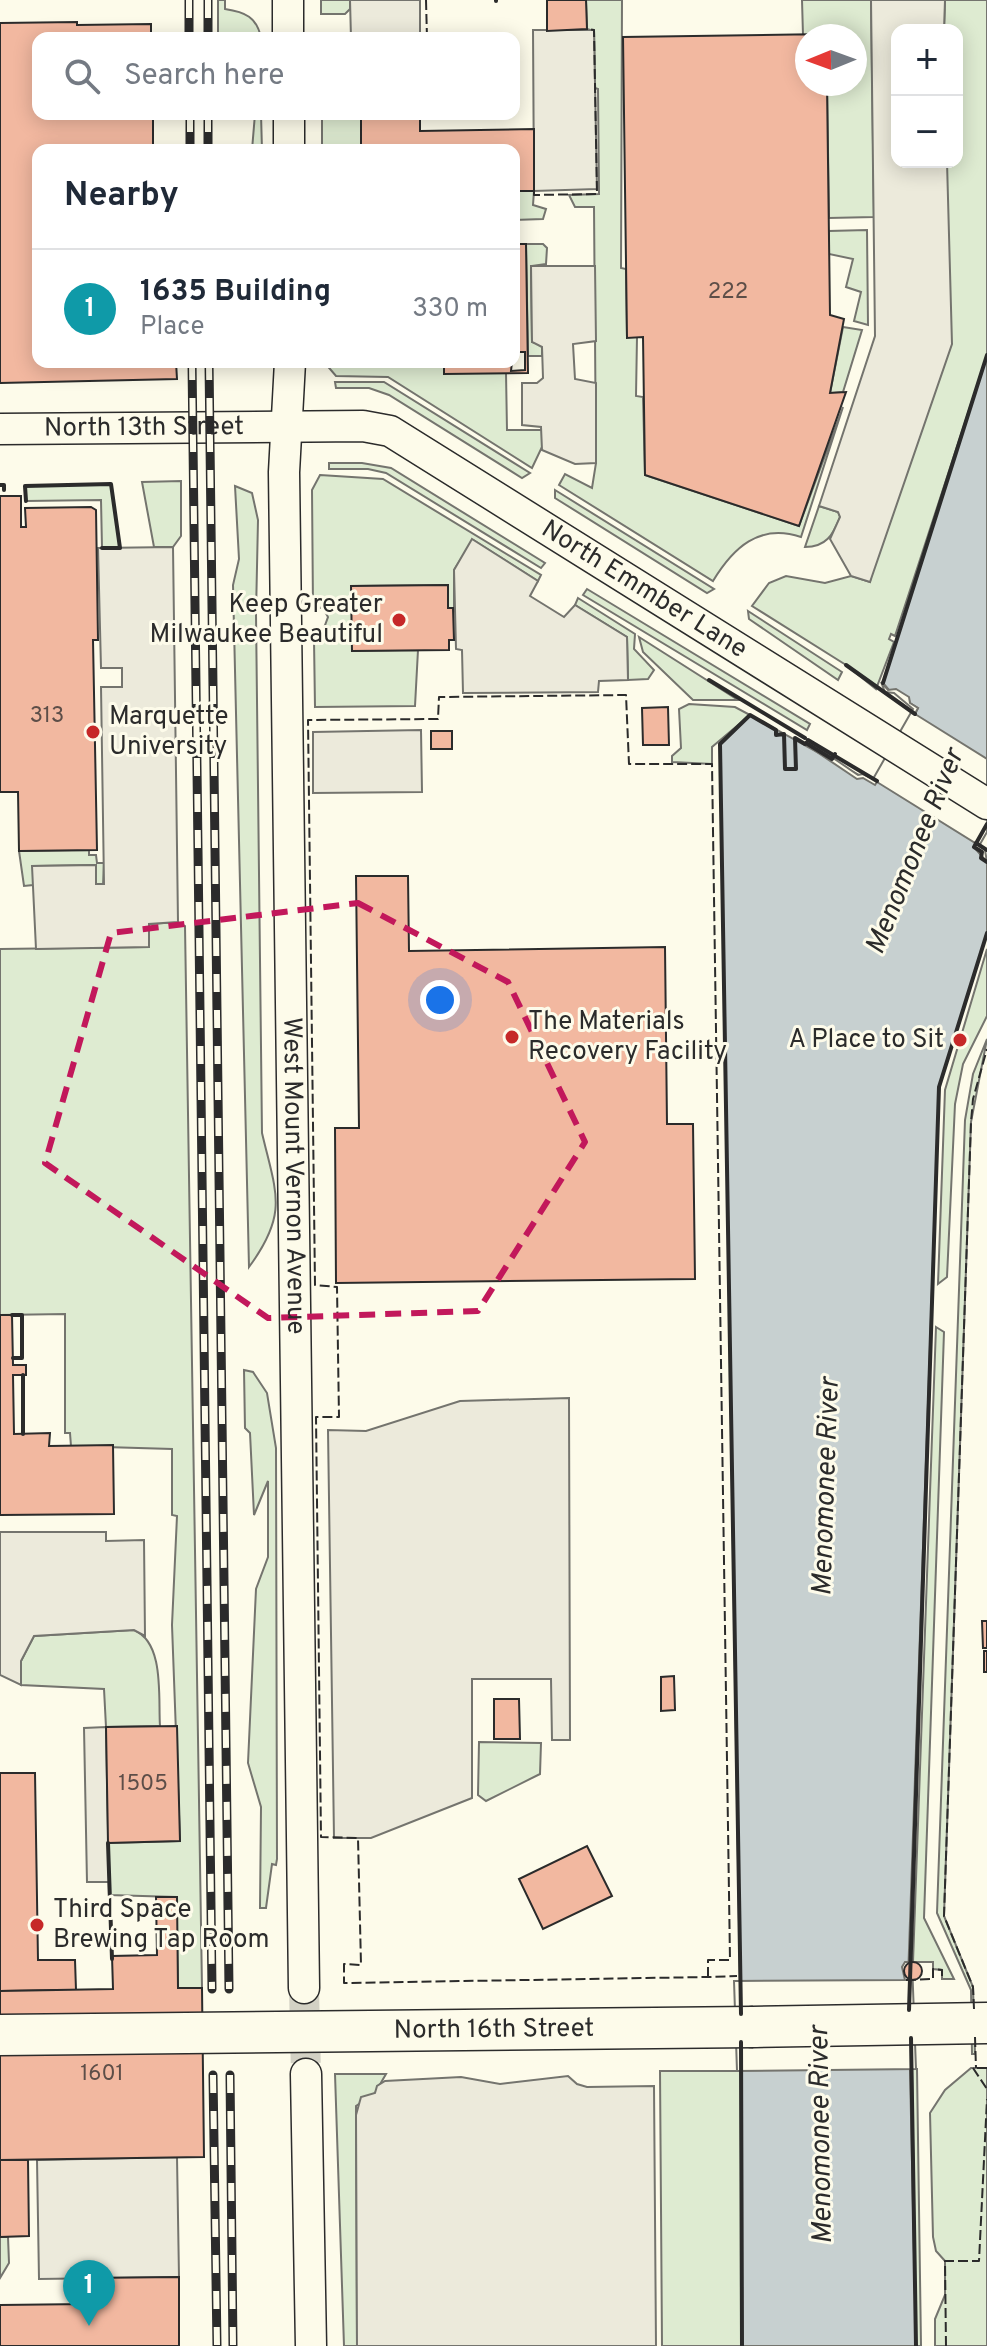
<!DOCTYPE html>
<meta charset="utf-8">
<style>
:root{--surface:#fff;--page:#f2f2f3;--text:#1f2937;--muted:#747a83;--line:#e0e1e3;--accent:#c62828}
body{margin:0;font-family:Overpass,sans-serif;background:var(--page);color:var(--text)}
.controls{position:absolute;right:24px;top:24px;display:grid;overflow:hidden;border-radius:16px;box-shadow:0 4px 20px #0003}
.controls button{width:72px;height:72px;display:grid;place-items:center;padding:0;border:0;border-bottom:2px solid var(--line);background:var(--surface);color:var(--text);font:40px sans-serif}
.compass{position:absolute;left:795px;top:24px;width:72px;height:72px;border-radius:50%;background:var(--surface);box-shadow:0 4px 20px #0003;rotate:269deg}
.you{position:absolute;left:440px;top:1000px;width:28px;height:28px;margin:-20px;border:6px solid #fff;border-radius:50%;background:#1a73e8;box-shadow:0 0 0 12px #1a73e833}
.badge{display:grid;place-items:center;width:52px;height:52px;border-radius:50%;background:var(--accent);color:#fff;font-size:26px;font-weight:700}
.pin{position:absolute;translate:-50% -66px;filter:drop-shadow(0 2px 4px #0008)}
.pin::after{content:'';position:absolute;top:42px;width:28px;height:24px;background:inherit;clip-path:polygon(0 0,100% 0,50% 100%)}
.list{margin:0;padding:0;list-style:none}
h2{display:flex;justify-content:space-between;align-items:center;height:104px;margin:0;padding:0 32px;font-size:34px}
h2 small{font-size:26px;font-weight:400;color:var(--muted)}
.list li{display:grid;grid-template-columns:52px 1fr auto;gap:24px;align-items:center;box-sizing:border-box;height:120px;padding:0 32px;border-top:2px solid var(--line)}
.list b{display:block;font-size:30px;white-space:nowrap}
.list p{margin:0;font-size:26px;white-space:nowrap;color:var(--muted)}
.list em{font-size:26px;font-style:normal;color:var(--muted)}
.icon{flex:none;width:44px;height:44px;fill:none;stroke:currentColor;stroke-width:2;stroke-linecap:round;stroke-linejoin:round}
.map{position:relative;flex:none;width:987px;height:2346px;overflow:hidden}
.search{position:absolute;background:var(--surface);box-shadow:0 4px 20px #0003;left:32px;top:32px;width:488px;height:88px;display:flex;align-items:center;gap:20px;box-sizing:border-box;padding:0 28px;border-radius:16px;color:var(--muted);font-size:30px}
.panel{position:absolute;background:var(--surface);box-shadow:0 4px 20px #0003;left:32px;top:144px;width:488px;height:224px;border-radius:16px}
.map>svg:first-child{display:block}
.green{fill:#deebd1;stroke:#74746e;stroke-width:2}
.parking{fill:#eceadb;stroke:#74746e;stroke-width:2}
.water{fill:#c7d0d0;stroke:#74746e;stroke-width:2}
.pier{fill:#fdfbea;stroke:#74746e;stroke-width:2}
.building{fill:#f2b8a0;stroke:#2b2b2b;stroke-width:2}
.lines{fill:none;stroke-linecap:round;stroke-linejoin:round}
.minor-tunnel{stroke:#d3d1c4;stroke-width:30;stroke-dasharray:30 15;stroke-linecap:butt}
.minor-casing{stroke:#2b2b2b;stroke-width:33}
.major-casing{stroke:#2b2b2b;stroke-width:43}
.minor{stroke:#fdfbea;stroke-width:30}
.major{stroke:#fdfbea;stroke-width:40}
.rail-casing{stroke:#2b2b2b;stroke-width:9}
.rail{stroke:#fdfbea;stroke-width:6;stroke-dasharray:18;stroke-linecap:butt}
.major-bridge-casing{stroke:#2b2b2b;stroke-width:43;stroke-linecap:butt}
.major-bridge{stroke:#fdfbea;stroke-width:40}
.fence{stroke:#2b2b2b;stroke-width:2;stroke-dasharray:10 4;stroke-linecap:butt}
.wall{stroke:#2b2b2b;stroke-width:4}
.marked{fill:none;stroke:#c2185b;stroke-width:6;stroke-dasharray:16 10;stroke-linejoin:round}
.poi-dot{fill:#c62828;stroke:#fdfbea;stroke-width:3}
.labels{text-anchor:middle;dominant-baseline:central;stroke-width:6;stroke-linejoin:round;paint-order:stroke}
.number-label{font-size:22px;fill:#5d4e48}
.street-label{font-size:26px;fill:#2b2b2b;stroke:#fdfbea}
.poi-label{font-size:26px;fill:#2b2b2b;stroke:#fdfbea;text-anchor:start}
.water-label{font-size:28px;font-style:italic;fill:#2b2b2b;stroke:#fdfbea}
</style>
<div class="map">
<svg width="987" height="2346" viewBox="0 0 987 2346">
<rect width="100%" height="100%" fill="#fdfbea"/>
<g class="green">
<path d="M218 0H225V9C245 12 257 17 261 38H218Z"/>
<path d="M321 0H350V9L345 14H321Z"/>
<path d="M586 0H622L621 268 626 269 627 337H637L636 396 643 397 645 475 799 526 843 407 801 537C759 523 733 548 713 581L559 485 565 474 592 488 596 463 594 207H575L569 195 599 194 598 89 595 88 594 31 587 29Z"/>
<path d="M802 0H871L874 217 829 218 827 84H855V36L803 35Z"/>
<path d="M945 0H987V355L895 636 891 634 889 639 894 642 876 689 846 665 752 606 769 583 786 576 825 583 851 576 870 582 947 162H957V30H944Z"/>
<path d="M255 114H261L262 150H252Z"/>
<rect x="322" y="114" width="39" height="36"/>
<path d="M514 191H534L533 205 546 209 543 219 514 220Z"/>
<path d="M867 230 868 325 854 321 861 292 846 287 853 259 829 254V231Z"/>
<path d="M526 244H543L547 248 546 264 531 266 532 342 542 345V356H528Z"/>
<path d="M843 327 862 330 843 392 830 393Z"/>
<path d="M324 362H444L506 373 507 430H543L542 447 532 468 388 377 336 376Z"/>
<path d="M335 382H384L530 473 522 478 389 395 369 388H336Z"/>
<path d="M329 463H362L391 468 545 563 541 568 386 473 368 469H329Z"/>
<path d="M320 475 383 479 541 575 538 581 473 540 454 570V611L448 608 447 585 352 586V651L418 650 415 706 315 707 314 640 321 636 328 617 323 608 313 607 312 490Z"/>
<path d="M181 481V536L173 547H154L142 482Z"/>
<path d="M111 484 120 548H102L101 500 26 501 25 486Z"/>
<path d="M235 486 252 493 258 520 256 614 262 1133C276 1193 289 1213 249 1267L233 585 239 559Z"/>
<path d="M555 490 714 589 707 593 555 498Z"/>
<path d="M819 506 838 512 840 517C833 535 826 547 805 547Z"/>
<path d="M587 589 810 724 807 730 583 595Z"/>
<path d="M578 598 635 634 634 649 654 670 648 679 628 680 627 637 575 605Z"/>
<path d="M748 611 842 672 838 680 749 619Z"/>
<path d="M639 637 738 700H693L643 652Z"/>
<path d="M689 704 735 707 750 715 712 747V764L672 762V756L681 748 679 709Z"/>
<path d="M89 850V855H96L97 863H104L103 886 96 884 95 865 33 866V885L24 886 19 851Z"/>
<path d="M178 922 185 926 202 1988H178L176 1897 109 1895 108 1843 180 1841 172 1625 177 1516 172 1515V1449L71 1446 70 1433H65V1314L0 1315V949L148 947 149 924Z"/>
<path d="M987 949V1016L963 1064 955 1104 947 1277 938 1284 945 1090Z"/>
<path d="M987 1039 971 1122 944 1916 973 1987 975 2054H972L971 1990 937 1913 965 1120 973 1074Z"/>
<path d="M936 1327 944 1332 924 1918 954 1979H942V1970L933 1969V1962H913Z"/>
<path d="M244 1370 253 1372 267 1393 276 1448 277 1859 276 1865 272 1864 266 1908H260L261 1807 248 1763 256 1589 268 1557V1481L254 1515 250 1433 245 1428Z"/>
<path d="M134 1630C165 1643 158 1698 160 1726L106 1727 104 1689 21 1685V1661L34 1636Z"/>
<path d="M479 1742 541 1743 540 1774 486 1801 478 1795Z"/>
<path d="M971 2068H987V2346H935V2319L945 2295V2261L936 2251 933 2237 930 2113 945 2090Z"/>
<path d="M912 2069H917L921 2346H916Z"/>
<path d="M660 2071H741L742 2346H662Z"/>
<path d="M335 2074H386L375 2093 356 2106 357 2346H344Z"/>
<path d="M0 2237H8L9 2263 0 2278Z"/>
</g>
<g class="parking">
<path d="M350 0H420V38H351Z"/>
<path d="M871 0H945L944 30H897V162H947L952 344 870 582 851 576 830 539 840 517 838 512 819 506 875 336Z"/>
<path d="M533 30H594L597 189 534 191Z"/>
<path d="M531 266H595L596 341 573 344 575 379 596 383V463L575 464 542 450 541 427 522 425V383H537L543 378 542 347 532 342Z"/>
<path d="M472 539 538 581 530 596 564 617 575 605 627 637 628 680 599 681 598 692 463 693 462 650 456 649 454 570Z"/>
<path d="M173 547 178 922 149 924V947L36 949 32 866 96 865V884H104L101 687H122V668H101L98 548Z"/>
<path d="M421 730 422 792 313 793V732Z"/>
<path d="M569 1398 570 1740H552L551 1679H472V1798L371 1838H334L328 1430 366 1431 460 1401Z"/>
<path d="M0 1532H106V1541L144 1540 145 1636 134 1630 34 1636 21 1661V1685L0 1675Z"/>
<path d="M106 1727 109 1882H87L84 1728Z"/>
<path d="M568 2076 577 2084 587 2087 654 2086 656 2346H357L356 2115 361 2097 375 2093 377 2086 385 2081 461 2077 500 2084Z"/>
<path d="M177 2157 179 2277 39 2279 37 2160Z"/>
</g>
<path class="water" d="M987 355V824L974 847 987 862V933L939 1087 908 1979 916 2346H742L740 1984 720 744 750 715 875 784 918 708 910 703 908 697 889 690 883 683Z"/>
<g class="pier">
<path d="M881 682 888 690 896 689 909 697 910 703 918 708 915 714 987 759V832L979 846 985 850 987 862 974 847 975 843 877 782 875 785 863 778 857 779 805 744 807 740 858 775 863 774 873 779 913 709 894 693 885 692Z"/>
<path d="M905 1962H912L916 2069 737 2071 734 1981 905 1980 902 1967Z"/>
</g>
<g class="building">
<path d="M547 0H586L587 29 547 31Z"/>
<path d="M77 22V25L151 24V38H38V114H153V150H38V362H176L177 379 0 383V23Z"/>
<path d="M827 34 807 36V84H827L830 315 844 319 830 393 846 392 799 526 645 475 643 337 627 338 623 37Z"/>
<path d="M361 114H420V131L534 129V191H514V150H361Z"/>
<path d="M514 244H526L528 373 444 374V362H512L511 371 525 370V352H514Z"/>
<path d="M0 496H21V527H26L25 508 91 507 96 510 98 640H93L97 850 19 851 18 792H0Z"/>
<path d="M448 585V608H453L454 640H449V650L352 651 351 586Z"/>
<path d="M668 707 669 745H643L642 708Z"/>
<rect x="431" y="731" width="21" height="18"/>
<path d="M356 876H408L409 951 665 947 667 1124H693L695 1279 336 1283 335 1128H359Z"/>
<path d="M0 1315H12L13 1365H26V1375H13L14 1434 50 1433 49 1446 113 1445 114 1514 0 1515Z"/>
<path d="M982 1621H987V1648H983Z"/>
<rect x="984" y="1651" width="3" height="21"/>
<path d="M674 1676 675 1710 661 1711V1677Z"/>
<path d="M494 1699H519L520 1739H494Z"/>
<path d="M177 1726 180 1841 108 1843 106 1727Z"/>
<path d="M0 1773H35L38 1960H75L76 1990 0 1991Z"/>
<path d="M587 1846 612 1896 543 1929 519 1879Z"/>
<path d="M156 1897H177L178 1988H202L204 2157 0 2160V1991L113 1989 112 1956 157 1955Z"/>
<circle cx="913" cy="1971" r="9"/>
<path d="M0 2160H28L29 2236 0 2237Z"/>
<path d="M179 2277V2346H0V2305L86 2304 85 2278Z"/>
</g>
<g class="lines">
<path class="minor-tunnel" d="M304 1988 306 2074"/>
<g class="minor-casing">
<g id="minor">
<path d="M288 0V38"/>
<path d="M289 114V150"/>
<path id="s1" d="M290 362 284 472 304 1988"/>
<path id="s2" d="M0 429 363 426 390 431 987 804"/>
<path d="M306 2074 311 2346"/>
</g>
</g>
<g class="major-casing">
<path id="major" d="M753 2027 987 2023"/>
</g>
<use href="#minor" class="minor"/>
<use href="#major" class="major"/>
<g class="rail-casing">
<g id="rail">
<path d="M189 0V38"/>
<path d="M208 0V38"/>
<path d="M190 114V150"/>
<path d="M208 114V150"/>
<path d="M192 362 212 1989"/>
<path d="M209 362 229 1989"/>
<path d="M213 2075 217 2346"/>
<path d="M230 2075 233 2346"/>
</g>
</g>
<use href="#rail" class="rail"/>
<g class="major-bridge-casing">
<g id="major-bridge">
<path id="s3" d="M0 2035 753 2027"/>
</g>
</g>
<use href="#major-bridge" class="major-bridge"/>
<g class="fence">
<path d="M426 0 427 38"/>
<path d="M534 191V195L597 194 594 30 587 29"/>
<path d="M708 1977V1960H730L712 764H629L626 695 439 697 438 719 308 720 315 1285 337 1287 339 1417H316L321 1837 358 1838 361 1965 344 1964V1983L708 1977 737 1976"/>
<path d="M906 1980 933 1979V1969L942 1970V1979"/>
<path d="M974 2009 973 1987 944 1916 971 1122 973 1099 987 1049"/>
<path d="M975 2037 976 2068"/>
<path d="M987 2068H973L987 2089"/>
<path d="M946 2346 945 2261H979L987 2099"/>
</g>
<g class="wall">
<path d="M496 0V1"/>
<path d="M0 485H4V490"/>
<path d="M26 501 25 486 111 484 120 548H102"/>
<path d="M846 665 915 714"/>
<path d="M709 680 805 738"/>
<path d="M883 683 987 355"/>
<path d="M808 740 877 781"/>
<path d="M806 743 832 759 835 754"/>
<path d="M987 824 974 847 982 852 981 858 987 862"/>
<path d="M976 843 987 850"/>
<path d="M12 1315H22V1358H13"/>
<path d="M23 1375V1434"/>
<path d="M108 1843 112 1959"/>
<path d="M909 2010 939 1087 987 933"/>
<path d="M741 2014 720 744 750 715 776 730V735L784 734 785 769H796L795 738 805 744"/>
<path d="M911 2038 916 2346"/>
<path d="M741 2042 742 2346"/>
</g>
</g>
<path class="marked" d="M358 903 508 982 585 1142 478 1311 268 1318 45 1163 111 933Z"/>
<g class="poi-dot">
<circle cx="399" cy="620" r="8"/>
<circle cx="93" cy="732" r="8"/>
<circle cx="512" cy="1037" r="8"/>
<circle cx="960" cy="1040" r="8"/>
<circle cx="37" cy="1925" r="8"/>
</g>
<g class="labels">
<g class="number-label">
<text x="728" y="292">222</text>
<text x="47" y="716">313</text>
<text x="143" y="1784">1505</text>
<text x="102" y="2074">1601</text>
</g>
<g class="street-label">
<text stroke="none"><textPath href="#s2" startOffset="144">North 13th Street</textPath></text>
<text stroke="none"><textPath href="#s2" startOffset="690">North Emmber Lane</textPath></text>
<text stroke="none"><textPath href="#s1" startOffset="814">West Mount Vernon Avenue</textPath></text>
<text stroke="none"><textPath href="#s3" startOffset="494">North 16th Street</textPath></text>
</g>
<g class="poi-label">
<text x="383" y="605" text-anchor="end">Keep Greater<tspan x="383" dy="30">Milwaukee Beautiful</tspan></text>
<text x="109" y="717">Marquette<tspan x="109" dy="30">University</tspan></text>
<text x="528" y="1022">The Materials<tspan x="528" dy="30">Recovery Facility</tspan></text>
<text x="944" y="1040" text-anchor="end">A Place to Sit</text>
<text x="53" y="1910">Third Space<tspan x="53" dy="30">Brewing Tap Room</tspan></text>
</g>
<g class="water-label">
<text transform="translate(916 852) rotate(-68)">Menomonee River</text>
<text transform="translate(827 1487) rotate(-88)">Menomonee River</text>
<text transform="translate(822 2135) rotate(-91)">Menomonee River</text>
</g>
</g>
</svg>
<div class="controls">
<button>+</button>
<button>−</button>
</div>
<svg class="compass" viewBox="-18 -18 36 36"><path d="M0-13l5 13h-10z" fill="#e53935"/><path d="M0 13l5-13h-10z" fill="#747a83"/></svg>
<div class="you"></div>
<div class="pin badge" style="left:89px;top:2326px;background:#0f9aa8">1</div>
<div class="search"><svg class="icon" aria-label="search" viewBox="0 0 24 24"><circle cx="10" cy="10" r="6"/><path d="M15 15l6 6"/></svg>Search here</div>
<section class="panel">
<h2>Nearby<small></small></h2>
<ul class="list">
<li><span class="badge" style="background:#0f9aa8">1</span><div><b>1635 Building</b><p>Place</p></div><em>330 m</em></li>
</ul>
</section>
</div>
